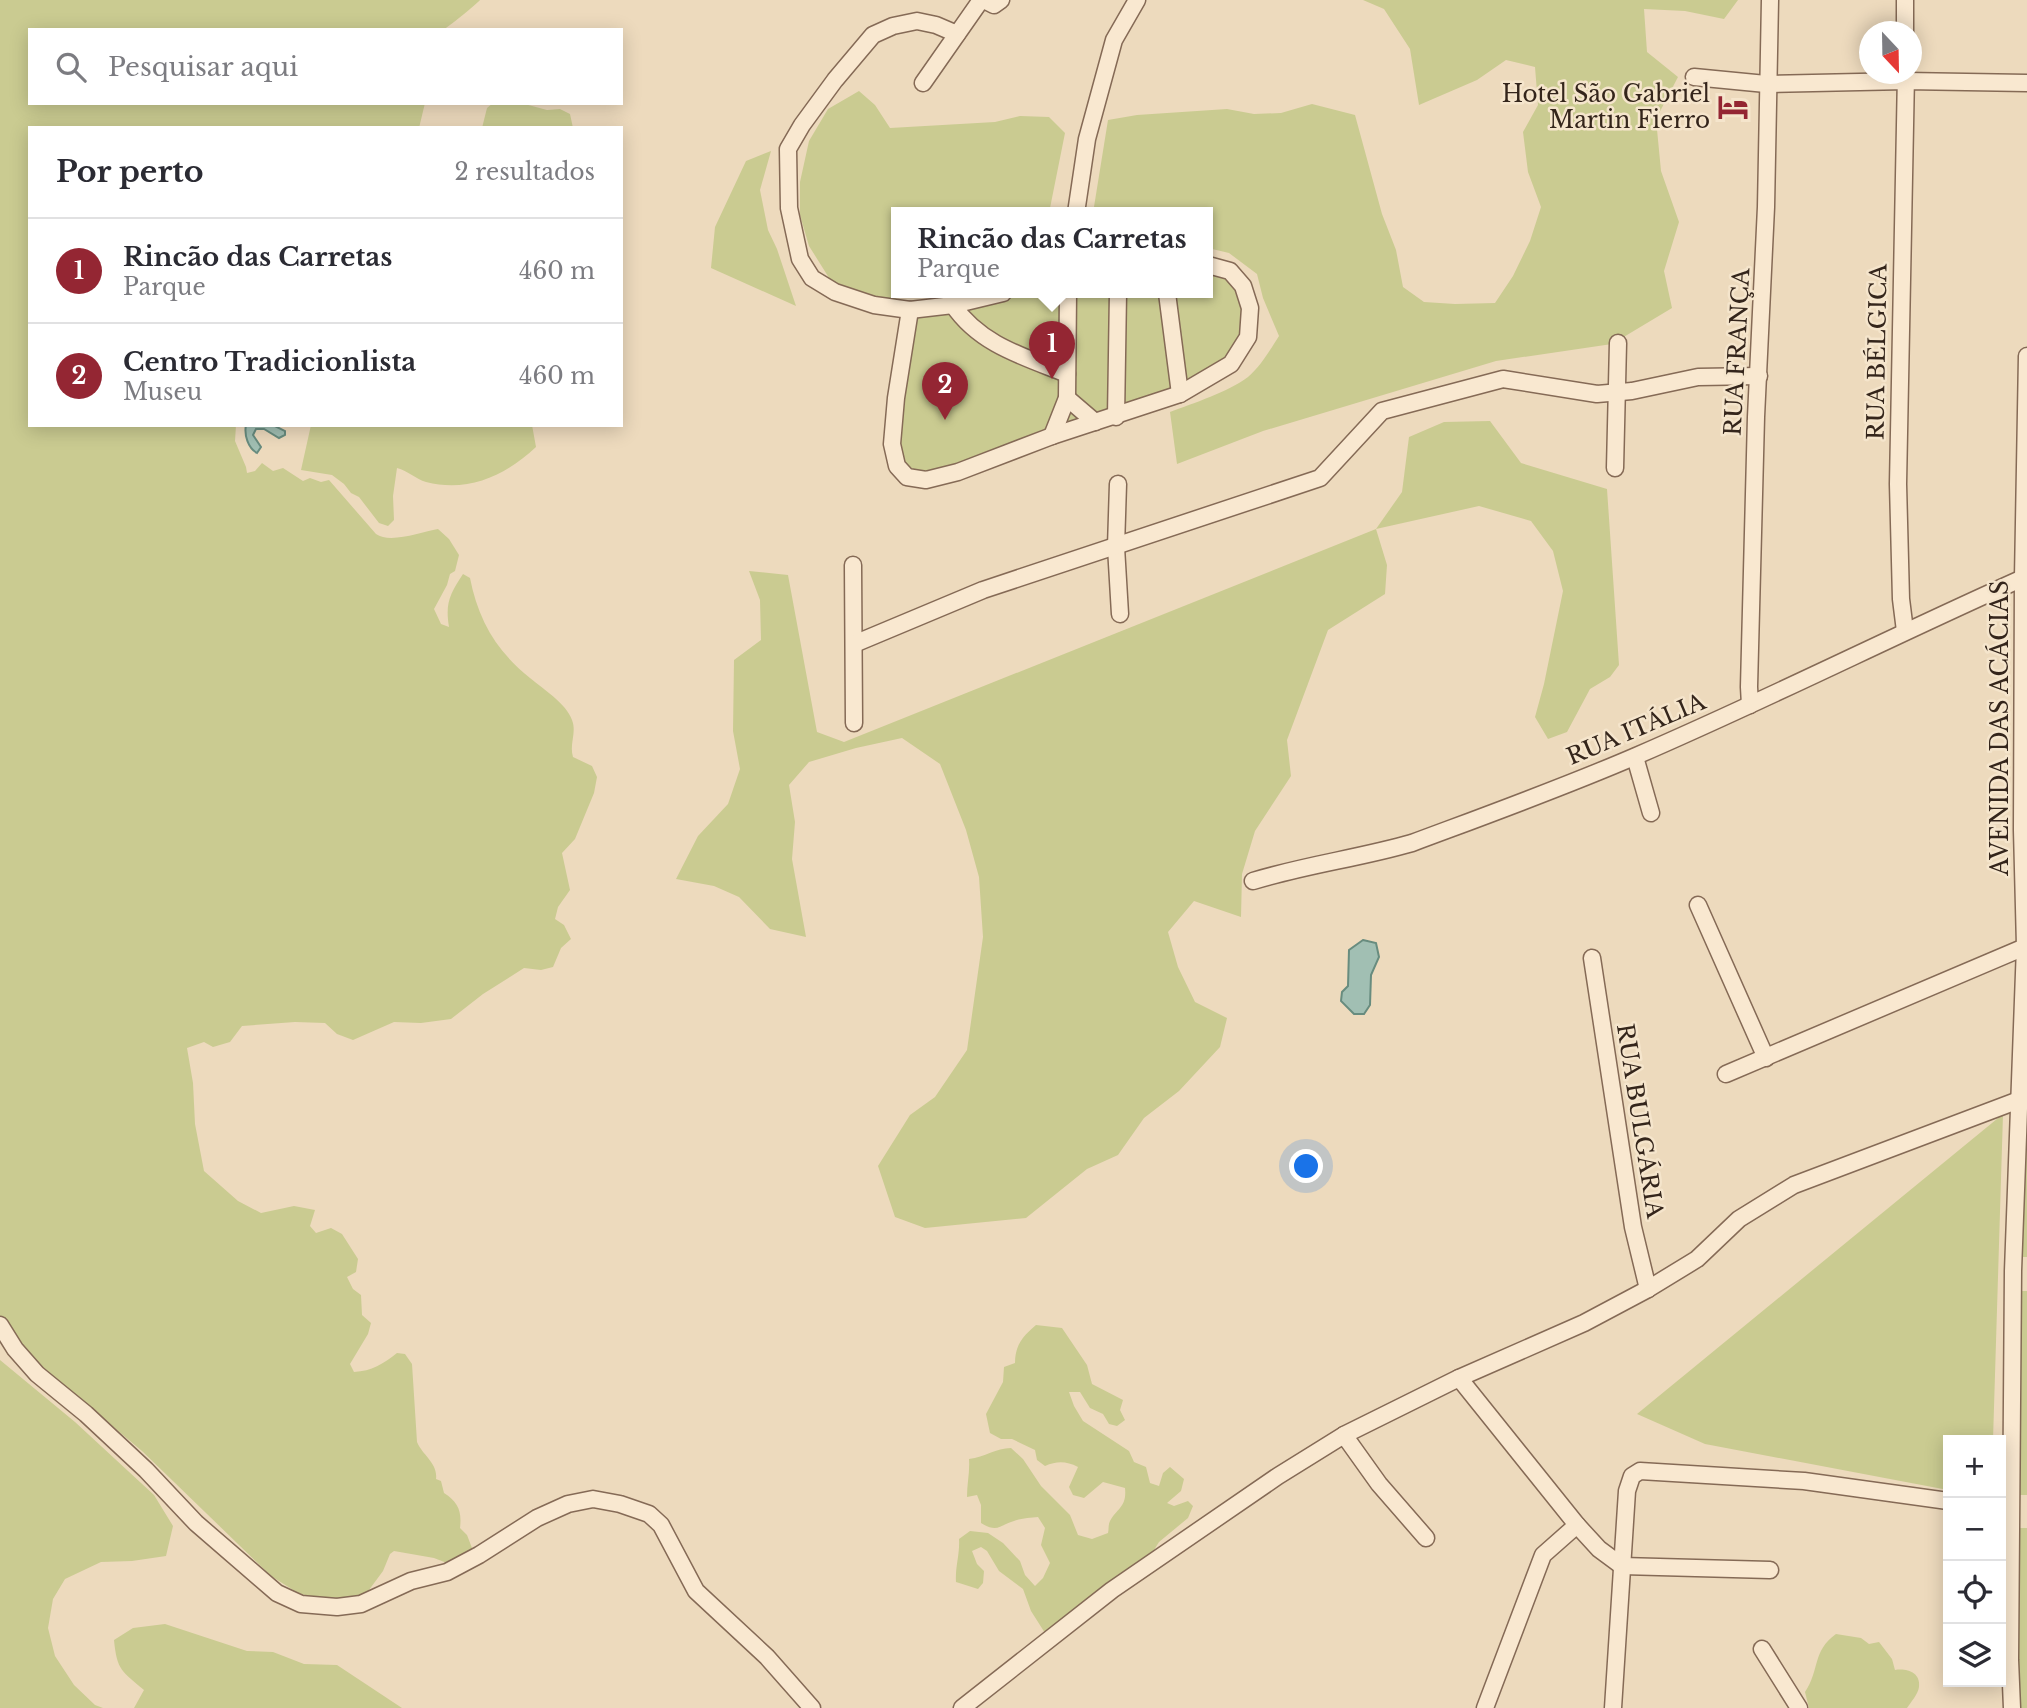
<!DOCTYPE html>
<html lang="pt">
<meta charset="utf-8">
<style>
:root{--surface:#fff;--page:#f7f7f7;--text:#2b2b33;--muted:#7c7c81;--line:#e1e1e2;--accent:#942633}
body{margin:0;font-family:"Libre Baskerville",serif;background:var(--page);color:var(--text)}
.controls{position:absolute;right:21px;bottom:21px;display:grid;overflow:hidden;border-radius:0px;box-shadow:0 4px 18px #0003}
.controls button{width:63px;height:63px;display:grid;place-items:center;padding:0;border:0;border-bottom:2px solid var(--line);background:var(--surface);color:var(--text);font:35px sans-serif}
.compass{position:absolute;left:1859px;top:21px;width:63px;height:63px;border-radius:50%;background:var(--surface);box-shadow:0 4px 18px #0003;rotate:158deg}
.you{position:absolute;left:1307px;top:1167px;width:24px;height:24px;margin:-18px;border:5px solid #fff;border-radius:50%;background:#1a73e8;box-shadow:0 0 0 10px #1a73e833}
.badge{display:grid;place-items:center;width:46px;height:46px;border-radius:50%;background:var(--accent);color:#fff;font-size:23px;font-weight:700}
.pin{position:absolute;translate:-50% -58px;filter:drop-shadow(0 2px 4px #0008)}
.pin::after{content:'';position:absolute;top:37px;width:24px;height:21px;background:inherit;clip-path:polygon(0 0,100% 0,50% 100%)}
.popup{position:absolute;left:891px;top:207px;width:322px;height:91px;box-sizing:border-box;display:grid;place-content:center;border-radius:0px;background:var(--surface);filter:drop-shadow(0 2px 5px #0005);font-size:23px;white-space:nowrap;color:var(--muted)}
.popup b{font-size:26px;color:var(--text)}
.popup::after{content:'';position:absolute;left:50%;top:100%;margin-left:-14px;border:14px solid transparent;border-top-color:var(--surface)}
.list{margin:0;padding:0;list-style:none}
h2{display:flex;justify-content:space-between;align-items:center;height:91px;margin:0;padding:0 28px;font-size:30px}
h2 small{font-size:23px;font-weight:400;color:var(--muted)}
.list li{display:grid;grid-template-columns:46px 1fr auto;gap:21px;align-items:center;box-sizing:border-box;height:105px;padding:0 28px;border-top:2px solid var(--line)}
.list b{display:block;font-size:26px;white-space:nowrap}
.list p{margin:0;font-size:23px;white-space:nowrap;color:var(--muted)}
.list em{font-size:23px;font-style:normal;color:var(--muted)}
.icon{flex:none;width:38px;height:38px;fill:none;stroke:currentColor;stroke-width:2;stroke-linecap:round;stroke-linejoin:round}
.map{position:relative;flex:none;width:2027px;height:1708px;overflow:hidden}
.search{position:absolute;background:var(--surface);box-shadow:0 4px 18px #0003;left:28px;top:28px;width:595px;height:77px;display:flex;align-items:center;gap:18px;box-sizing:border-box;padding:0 24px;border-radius:0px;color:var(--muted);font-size:26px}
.panel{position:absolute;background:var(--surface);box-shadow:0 4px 18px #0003;left:28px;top:126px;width:595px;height:301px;border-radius:0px}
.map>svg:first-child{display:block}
.green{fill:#cacb91}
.water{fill:#a1bfb3;stroke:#688c7f;stroke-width:2}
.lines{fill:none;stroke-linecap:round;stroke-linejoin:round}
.minor-casing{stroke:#856a56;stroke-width:19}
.minor{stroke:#f9e8d0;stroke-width:16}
.labels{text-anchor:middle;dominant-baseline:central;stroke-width:5;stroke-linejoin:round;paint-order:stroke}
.poi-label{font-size:23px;fill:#34251b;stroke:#f5e5cc;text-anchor:end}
.street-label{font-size:23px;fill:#34251b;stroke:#f5e5cc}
</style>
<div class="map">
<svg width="2027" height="1708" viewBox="0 0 2027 1708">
<rect width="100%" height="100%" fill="#eddabd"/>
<g class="green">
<path d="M0 0H480C477 4 447 28 443 30H30V103H425L419 128H30V425H236L235 441 246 467 247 473 255 471 262 463 273 471 283 468 303 481 310 478 321 482 329 480 376 534C390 544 421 532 438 529L449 539 459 555 455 571 450 574 447 585 434 609 441 624 449 627C445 603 450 594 463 574L470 578C478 619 496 651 530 678 543 689 566 703 572 720 577 733 569 744 573 757L592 766 597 777 594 793 575 839 562 853 570 890 558 907 555 919 564 925 571 939 561 948 553 967 541 970 524 968 483 994 451 1019 421 1023 394 1022 353 1040 337 1034 325 1023 295 1022 242 1026 230 1042 213 1047 204 1042 187 1048 193 1083 195 1124 204 1171 238 1201 261 1213 294 1206 315 1210 310 1226 316 1233 331 1228 342 1234 358 1259 356 1272 347 1277 353 1289 361 1295 362 1315 371 1323 368 1334 350 1364 354 1372C372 1371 383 1364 397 1353L405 1354 412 1364 417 1442C423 1456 438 1463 436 1479L441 1481 444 1493C458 1502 462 1511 460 1528L467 1535 472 1548 467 1556 452 1565 434 1558 394 1551 390 1554 383 1571 366 1594 359 1600 332 1602 298 1593 271 1576 142 1451 0 1332Z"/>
<path d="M1363 0H1738L1724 19 1685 11 1644 9 1647 52 1678 77 1656 119 1661 171 1679 222 1664 271 1672 308 1612 344 1496 361 1263 431 1177 464 1170 412C1194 403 1228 392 1248 377 1261 366 1270 350 1279 336L1263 298 1257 274 1229 253 1208 248V213H1093L1108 120 1137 115 1227 109 1254 114 1281 113 1312 104 1355 115 1382 214 1396 250 1403 287 1424 302 1455 304 1495 303 1513 276 1530 241 1541 207 1528 172 1523 132 1538 105 1535 67 1506 60 1477 80 1419 105 1410 49 1384 9Z"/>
<path d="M859 91 875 105 890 128 995 122 1020 116 1049 117 1065 133 1049 213H896V293H900L895 300 863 294 831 281 809 246 800 215V182L809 141 828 109Z"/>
<path d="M493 103H521L547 110 560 109 570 114 573 128H482L487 108Z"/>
<path d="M771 151 760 190 768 230 777 249 796 306 711 268 715 227 746 161Z"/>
<path d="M1208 265 1230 271 1250 308 1231 364 1180 394 926 480 897 466 910 310 1003 293H1208Z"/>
<path d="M1490 421 1521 463 1607 489 1619 665 1610 677 1590 689 1567 732 1548 739 1535 717 1544 684 1563 591 1553 551 1531 521 1479 506 1376 529 1387 565 1385 594 1328 630 1287 740 1291 776 1255 831 1242 874 1241 917 1194 901 1168 932 1178 967 1195 1002 1227 1018 1220 1047 1179 1091 1144 1118 1118 1155 1087 1169 1026 1218 925 1228 895 1217 878 1166 910 1115 935 1097 967 1050 983 937 979 877 966 830 940 764 902 738 856 748 809 762 789 785 795 822 792 859 806 937 770 929 739 897 714 886 676 879 698 836 728 804 740 769 733 731 734 660 761 640 760 600 749 571 788 575 817 732 844 742 1376 529 1402 492 1409 437 1444 422Z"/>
<path d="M311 425H532L536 447C506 475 469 493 426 482 416 479 408 471 397 468L393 496 394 520 388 526 379 523 359 497 351 493 344 484 332 475 301 470Z"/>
<path d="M2026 1110H2027V1257H2022Z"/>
<path d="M2003 1114 1993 1440H1948V1490L1705 1444 1637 1414Z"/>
<path d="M2021 1291H2027V1495H2016Z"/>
<path d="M1036 1325 1062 1328 1087 1365 1092 1384 1123 1400 1120 1410 1125 1420 1117 1426 1109 1424 1103 1414 1090 1408 1080 1392H1069L1074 1406 1083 1421 1129 1451 1134 1462 1146 1467 1150 1483 1159 1486 1163 1473 1170 1467 1184 1479 1181 1491 1167 1503 1174 1506 1188 1501 1193 1506 1188 1518 1159 1542 1154 1550 1138 1567 1045 1633 1031 1611 1023 1589 999 1571 987 1551 981 1547 972 1551 977 1564 984 1571 983 1583 978 1589 956 1582C955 1567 960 1554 959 1539L970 1531 988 1533 1003 1543 1020 1561 1025 1575 1035 1586 1043 1578 1050 1563 1041 1545 1045 1528 1038 1517C1031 1518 1021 1518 1014 1521 998 1526 998 1533 981 1523V1505L977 1495 967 1497C967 1483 970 1472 969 1459 985 1457 996 1448 1011 1448L1023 1459 1041 1486 1070 1515 1078 1535 1092 1539 1108 1533C1109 1529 1108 1525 1110 1521 1117 1508 1127 1507 1125 1488L1103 1482 1084 1498 1073 1495 1069 1487 1078 1467C1066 1461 1057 1461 1045 1466L1037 1460 1035 1450 1012 1439H1001L990 1433 986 1414 1003 1382 1004 1367 1015 1363C1015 1345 1023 1336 1036 1325Z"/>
<path d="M0 1360 75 1422 154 1495 173 1526 166 1556 132 1561 101 1562 65 1579 53 1599 48 1628 55 1656 74 1685 95 1705 103 1708H0Z"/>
<path d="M2018 1528H2027V1708H2016Z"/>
<path d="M165 1624 247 1651 273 1652 304 1664 337 1665 402 1708H134L144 1690C122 1671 117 1671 114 1640L133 1628Z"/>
<path d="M1836 1634 1861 1638 1869 1644 1879 1642 1892 1659 1895 1670C1906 1668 1921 1672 1919 1687 1918 1694 1911 1702 1907 1708H1809L1805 1692C1820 1670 1812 1651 1836 1634Z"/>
</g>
<g class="water">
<path d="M246 425H273L285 431V435L279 438 264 429H256L253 435 261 447 257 453C248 448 244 435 246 425Z"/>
<path d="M1363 940 1376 943 1379 957 1371 975 1370 1005 1364 1014H1354L1341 1001 1342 992 1348 986 1349 950Z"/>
</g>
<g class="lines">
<g class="minor-casing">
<g id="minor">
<path d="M984 0 994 5 1001 0"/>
<path d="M1905 0V32"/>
<path d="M957 34 936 25 917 21 893 26 873 35 835 80 802 125 788 149 789 208 800 259 812 278 835 292 874 305 910 310 953 305 1003 293"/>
<path d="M1694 77 1766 84 1906 81 2027 83"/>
<path d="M923 83 981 0"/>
<path d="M1076 213 1087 139 1114 40 1137 0"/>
<path d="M1167 293 1180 394"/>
<path d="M953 305C980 345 1025 357 1067 374"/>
<path d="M910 310 896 398 892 444 897 466 907 477 926 480 958 472 1052 436 1180 394 1231 364 1248 337 1250 308 1243 286 1230 271 1208 265"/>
<path d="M1067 398 1095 422"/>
<path d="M1116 417 1118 293"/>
<path d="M1052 436 1067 398 1068 293"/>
<path d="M1615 468 1618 343"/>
<path d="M1118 484 1116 547 1120 614"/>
<path d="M853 565 854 723"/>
<path d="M1905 631 1901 599 1898 484 1906 74"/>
<path d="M854 644 983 590 1320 478 1382 411 1503 379 1597 394 1632 391 1698 377 1759 376"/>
<path d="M1750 705 1749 687 1756 417 1766 207 1770 0"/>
<path d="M1635 757 1651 813"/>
<path d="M1253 881C1305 865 1360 858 1412 843 1487 815 1562 788 1636 756 1766 700 1893 636 2023 578L2027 573"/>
<path d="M1698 905 1766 1058"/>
<path d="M1592 958 1633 1227 1648 1289"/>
<path d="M1726 1074 2027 946"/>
<path d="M0 1325 15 1349 37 1374 86 1414 146 1470 196 1523 277 1593 301 1604 337 1607 361 1604 411 1581 447 1572 479 1555 537 1518 568 1504 593 1499 620 1504 649 1514 661 1525 696 1591 767 1657 812 1708"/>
<path d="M1459 1378 1577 1525 1599 1549 1622 1566 1770 1570"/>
<path d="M1344 1435 1379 1484 1426 1538"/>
<path d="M1762 1649 1799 1708"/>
<path d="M962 1708 1112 1590 1278 1476 1344 1435 1459 1378 1584 1323 1648 1289 1697 1259 1739 1219 1794 1185 2027 1097"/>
<path d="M1485 1708 1543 1555 1577 1525"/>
<path d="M1613 1708 1627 1491 1632 1476 1640 1471 1804 1481 1948 1501"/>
<path d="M2012 1708 2010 1660 2013 1271 2025 946 2022 830 2023 578 2027 356"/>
</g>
</g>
<use href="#minor" class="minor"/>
</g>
<defs>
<g id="hotel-bare" transform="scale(2.415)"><path d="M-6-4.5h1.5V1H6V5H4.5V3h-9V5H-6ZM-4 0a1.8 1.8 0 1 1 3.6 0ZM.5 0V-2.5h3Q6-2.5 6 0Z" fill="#942633" stroke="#f5e5cc" stroke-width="2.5" paint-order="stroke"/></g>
</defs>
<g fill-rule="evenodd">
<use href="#hotel-bare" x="1733" y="107"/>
</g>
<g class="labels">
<g class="poi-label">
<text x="1710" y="94">Hotel São Gabriel<tspan x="1710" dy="26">Martin Fierro</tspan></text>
</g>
<g class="street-label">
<text transform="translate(1737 352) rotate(-87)">RUA FRANÇA</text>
<text transform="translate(1877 352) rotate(-89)">RUA BÉLGICA</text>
<text transform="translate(2000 728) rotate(-90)">AVENIDA DAS ACÁCIAS</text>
<text transform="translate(1636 729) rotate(-23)">RUA ITÁLIA</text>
<text transform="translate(1640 1121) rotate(81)">RUA BULGÁRIA</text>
</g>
</g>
</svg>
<div class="controls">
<button>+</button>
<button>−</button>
<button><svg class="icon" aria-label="locate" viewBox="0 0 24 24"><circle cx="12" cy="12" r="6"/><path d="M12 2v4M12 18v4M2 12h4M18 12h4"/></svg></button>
<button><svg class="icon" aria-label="layers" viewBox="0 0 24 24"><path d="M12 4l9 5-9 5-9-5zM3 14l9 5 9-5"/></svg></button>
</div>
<svg class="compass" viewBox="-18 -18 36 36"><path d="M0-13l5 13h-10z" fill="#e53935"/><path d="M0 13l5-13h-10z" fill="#7c7c81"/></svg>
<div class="you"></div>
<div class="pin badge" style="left:1052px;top:379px">1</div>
<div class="popup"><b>Rincão das Carretas</b>Parque</div>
<div class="pin badge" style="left:945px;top:420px">2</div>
<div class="search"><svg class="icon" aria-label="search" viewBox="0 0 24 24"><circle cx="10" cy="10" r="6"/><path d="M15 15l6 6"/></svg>Pesquisar aqui</div>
<section class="panel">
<h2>Por perto<small>2 resultados</small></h2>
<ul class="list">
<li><span class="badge">1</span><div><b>Rincão das Carretas</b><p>Parque</p></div><em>460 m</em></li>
<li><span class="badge">2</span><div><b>Centro Tradicionlista</b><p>Museu</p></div><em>460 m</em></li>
</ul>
</section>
</div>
